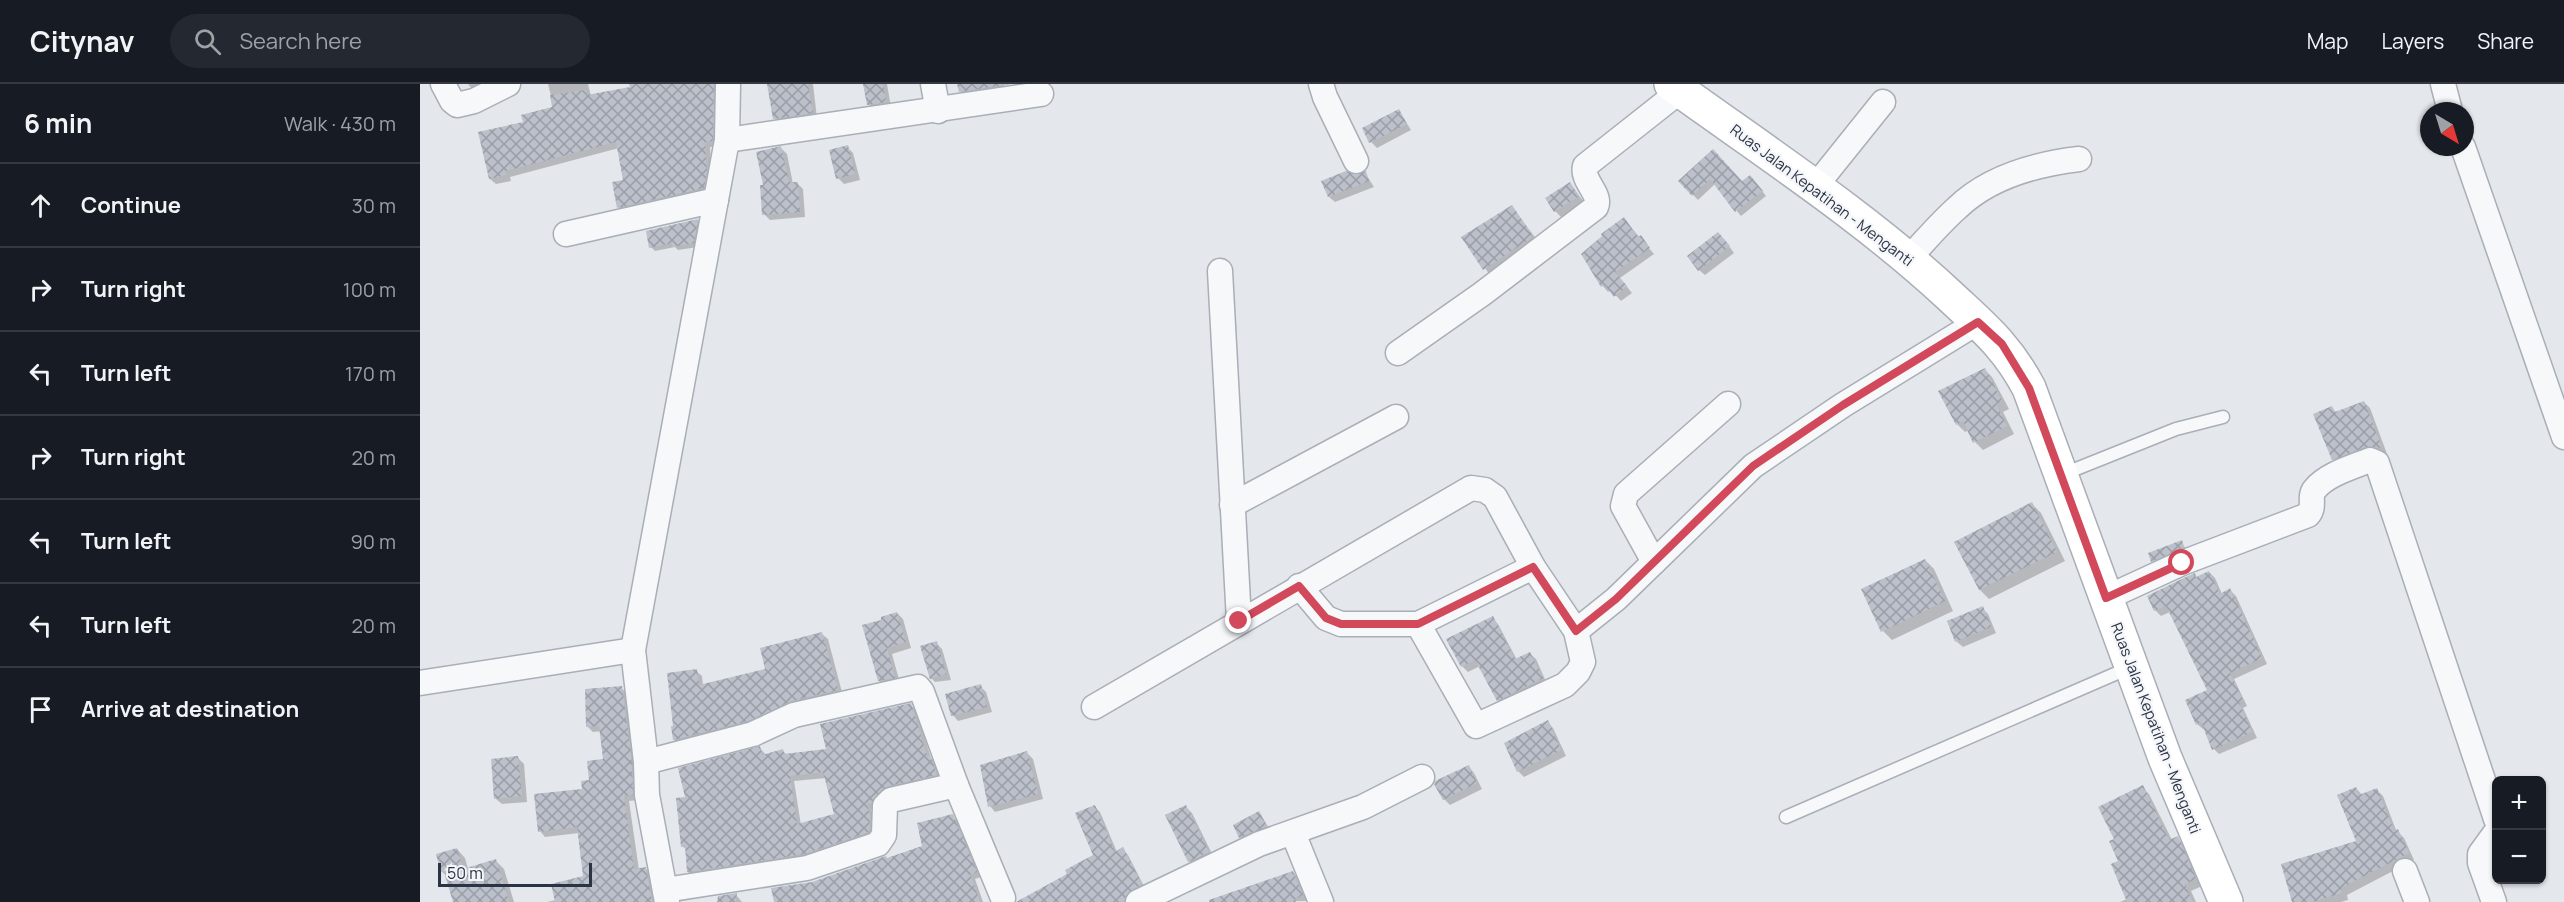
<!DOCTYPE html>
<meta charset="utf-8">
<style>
:root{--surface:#171b24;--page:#242831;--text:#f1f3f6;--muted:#9ea1a6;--line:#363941}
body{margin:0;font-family:Manrope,sans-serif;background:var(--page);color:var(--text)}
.controls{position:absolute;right:18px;bottom:18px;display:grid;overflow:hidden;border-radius:9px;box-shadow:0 2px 4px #0004}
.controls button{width:54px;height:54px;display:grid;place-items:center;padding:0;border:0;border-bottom:2px solid var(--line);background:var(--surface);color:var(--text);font:30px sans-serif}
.compass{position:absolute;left:2000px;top:18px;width:54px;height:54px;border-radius:50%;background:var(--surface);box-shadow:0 2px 4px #0004;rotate:142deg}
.scale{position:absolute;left:18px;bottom:15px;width:154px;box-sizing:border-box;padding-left:6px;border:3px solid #2b3445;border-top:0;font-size:16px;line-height:21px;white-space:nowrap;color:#2b3445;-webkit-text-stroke:4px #f4f6f9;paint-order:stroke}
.stop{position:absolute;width:18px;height:18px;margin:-14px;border:4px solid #d1495b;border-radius:50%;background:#fff}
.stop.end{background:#d1495b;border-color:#fff;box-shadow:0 2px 6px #0008}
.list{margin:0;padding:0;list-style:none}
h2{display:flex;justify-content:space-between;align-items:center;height:78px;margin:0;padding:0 24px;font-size:26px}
h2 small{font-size:20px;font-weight:400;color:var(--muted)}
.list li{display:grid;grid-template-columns:39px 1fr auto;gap:18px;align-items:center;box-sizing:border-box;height:84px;padding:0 24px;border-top:2px solid var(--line)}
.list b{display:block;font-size:22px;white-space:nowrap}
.list em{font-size:20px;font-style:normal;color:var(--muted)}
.icon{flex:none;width:33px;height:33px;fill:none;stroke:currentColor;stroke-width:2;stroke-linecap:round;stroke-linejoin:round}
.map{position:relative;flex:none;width:2144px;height:818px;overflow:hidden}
header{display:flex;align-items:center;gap:36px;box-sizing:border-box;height:84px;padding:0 30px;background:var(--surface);border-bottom:2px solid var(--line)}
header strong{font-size:28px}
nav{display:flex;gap:33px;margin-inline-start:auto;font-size:21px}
.search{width:420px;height:54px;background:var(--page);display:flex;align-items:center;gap:15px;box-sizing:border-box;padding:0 21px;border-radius:33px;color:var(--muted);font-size:22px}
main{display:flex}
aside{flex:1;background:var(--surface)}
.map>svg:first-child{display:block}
.shadow{fill:#0003;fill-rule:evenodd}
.building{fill:url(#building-cross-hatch);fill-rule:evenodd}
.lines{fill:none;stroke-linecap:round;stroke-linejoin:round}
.service-casing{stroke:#a9aeb7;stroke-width:15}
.minor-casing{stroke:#a9aeb7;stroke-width:27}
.secondary-casing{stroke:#a9aeb7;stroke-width:36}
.service{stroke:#f7f8fa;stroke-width:12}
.minor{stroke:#f7f8fa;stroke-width:24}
.secondary{stroke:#fff;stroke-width:33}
.route{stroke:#d1495b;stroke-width:8}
.labels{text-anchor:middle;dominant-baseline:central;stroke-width:4.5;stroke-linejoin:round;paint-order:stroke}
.street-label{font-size:15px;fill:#2b3445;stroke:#f4f6f9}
</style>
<header>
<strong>Citynav</strong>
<div class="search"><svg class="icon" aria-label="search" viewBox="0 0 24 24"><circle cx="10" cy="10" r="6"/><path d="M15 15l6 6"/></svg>Search here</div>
<nav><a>Map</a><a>Layers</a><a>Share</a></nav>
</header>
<main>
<aside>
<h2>6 min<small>Walk · 430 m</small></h2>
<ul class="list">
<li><svg class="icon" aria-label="ahead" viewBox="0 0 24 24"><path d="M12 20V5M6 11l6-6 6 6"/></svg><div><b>Continue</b></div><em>30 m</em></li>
<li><svg class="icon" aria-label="right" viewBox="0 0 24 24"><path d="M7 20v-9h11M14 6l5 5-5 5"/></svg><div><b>Turn right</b></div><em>100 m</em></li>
<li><svg class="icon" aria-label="left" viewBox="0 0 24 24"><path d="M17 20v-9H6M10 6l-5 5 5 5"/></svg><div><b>Turn left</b></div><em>170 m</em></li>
<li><svg class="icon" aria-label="right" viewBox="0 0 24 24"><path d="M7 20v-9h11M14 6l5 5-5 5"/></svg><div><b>Turn right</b></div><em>20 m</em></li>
<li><svg class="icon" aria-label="left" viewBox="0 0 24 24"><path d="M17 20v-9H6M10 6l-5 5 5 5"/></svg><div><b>Turn left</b></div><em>90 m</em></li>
<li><svg class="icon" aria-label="left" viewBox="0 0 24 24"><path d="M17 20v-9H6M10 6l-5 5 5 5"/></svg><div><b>Turn left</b></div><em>20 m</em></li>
<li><svg class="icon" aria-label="arrive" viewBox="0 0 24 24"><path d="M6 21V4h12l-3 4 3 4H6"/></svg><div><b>Arrive at destination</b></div></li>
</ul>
</aside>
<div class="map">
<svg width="2144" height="818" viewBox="0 0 2144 818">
<defs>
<pattern id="building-cross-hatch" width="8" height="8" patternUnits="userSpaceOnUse" patternTransform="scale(1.5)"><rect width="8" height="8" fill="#bbc0ca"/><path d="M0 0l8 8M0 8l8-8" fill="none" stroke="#989da6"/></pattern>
</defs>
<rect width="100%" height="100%" fill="#e4e7ec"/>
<g class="shadow">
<path d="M48 0H73L55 9Z"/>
<path d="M128 0H168L171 12 211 4V0H301L298 63H290L292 94 289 110 204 129 199 123 205 98 199 64 90 93 91 97 76 100 70 95 105 39 134 24Z"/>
<path d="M349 0H393L397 34 360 39 354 34Z"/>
<path d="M445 0H467L471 23 454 26 448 20Z"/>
<path d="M539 0H584L586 7 546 13 540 7Z"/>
<path d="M979 27 991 46 957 64 951 58Z"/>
<path d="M427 63 433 69 440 96 424 100 418 94Z"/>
<path d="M361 64 367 70 373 100 377 99 383 105 385 133 350 136 344 130 345 102Z"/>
<path d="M1293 67 1322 99 1335 98 1346 112 1321 132 1295 100 1278 116 1260 97Z"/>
<path d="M945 89 954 103 915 118 909 113 936 93Z"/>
<path d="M1150 100 1164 118 1141 133 1135 127Z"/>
<path d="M1092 123 1117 156 1070 191 1043 154Z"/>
<path d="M278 136 282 141 278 163 258 166 255 163 235 167 231 163Z"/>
<path d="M1209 141 1234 170 1200 194 1212 209 1201 217 1191 206 1188 208 1183 202Z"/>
<path d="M1304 155 1314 169 1285 191 1279 186Z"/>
<path d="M1564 285 1572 293 1589 325 1583 328 1594 350 1563 366 1555 358 1549 346 1545 348 1537 340Z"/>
<path d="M1944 318 1950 324 1967 370 1951 368 1919 381 1913 375 1912 324 1917 329Z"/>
<path d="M1612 420 1621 429 1645 477 1569 515 1560 506 1536 458Z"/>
<path d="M1761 458 1769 469 1738 483 1732 477Z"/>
<path d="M1505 476 1514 485 1533 527 1472 556 1463 547Z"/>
<path d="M1789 488 1795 494 1802 510 1810 506 1816 512 1847 580 1814 595 1827 622 1823 624 1837 654 1799 670 1794 665 1785 644 1783 645 1777 640 1789 607 1750 528 1741 532 1735 526 1774 491 1777 494Z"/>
<path d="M1562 524 1568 530 1576 549 1543 563 1537 558 1529 538Z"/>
<path d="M477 529 483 535 491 564 472 570 480 599 465 603 459 597 463 537Z"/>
<path d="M1072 534 1078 540 1097 576 1110 570 1116 575 1127 600 1084 622 1078 616 1060 582 1048 588 1042 582Z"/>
<path d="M402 550 408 555 423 612 334 642 260 661 254 656 276 587 282 592 283 601 347 586Z"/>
<path d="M516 559 522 565 531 596 515 598 509 592Z"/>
<path d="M560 602 566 608 572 628 538 637 533 631Z"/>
<path d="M201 604 207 609 218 716 209 717 219 786 225 784 231 790 236 818H127L136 816 165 793 159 749 125 753 120 747 163 706 184 676 182 647 173 648 167 642Z"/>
<path d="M490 621 496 626 511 674 515 678 521 696 451 725 455 739 454 753 390 775 274 793 268 788 267 766 262 762 267 714 340 664 346 671 363 667 367 671 408 667ZM406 694 416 731 381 741 374 697Z"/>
<path d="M1128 638 1133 644 1146 672 1104 693 1098 687Z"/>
<path d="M607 669 613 675 623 715 575 728 570 722Z"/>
<path d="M98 674 104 680 107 718 82 720 76 715Z"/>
<path d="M1049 683 1054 689 1062 705 1030 721 1024 715Z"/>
<path d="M1722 703 1729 710 1752 756 1757 754 1764 761 1782 802 1771 807 1776 818H1700L1707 815 1696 756Z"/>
<path d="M1936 704 1942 711 1956 705 1963 712 1976 746 1984 754 1994 776 1927 811 1928 816 1921 818H1874L1938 758Z"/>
<path d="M675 723 680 728 697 768 703 765 708 771 726 806 711 818H599L649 791 675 772Z"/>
<path d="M766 723 772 729 794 774 775 783 769 777Z"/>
<path d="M839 729 852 748 826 759 820 753Z"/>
<path d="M532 732 538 738 561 793 555 795 563 818H356L392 799 504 763Z"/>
<path d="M37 765 45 774 48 785 76 777 84 785 94 818H34L27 792 22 788Z"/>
<path d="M872 788 878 794 887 817 816 818Z"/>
<path d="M316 811 322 818H299Z"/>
</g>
<g class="building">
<path d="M209 0H294L293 55 292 57 285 58 287 87 284 104 197 124 192 98 203 96 196 58 85 87 86 91 69 95 58 48 103 38 101 31 132 23 130 11 166 6 167 11 210 3Z"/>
<path d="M347 0H388L393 29 353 35Z"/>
<path d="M443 0H463L466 18 447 21Z"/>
<path d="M537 0H591L539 8Z"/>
<path d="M979 25 987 40 949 59 942 44Z"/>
<path d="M428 61 435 90 416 95 409 66Z"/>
<path d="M361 62 369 98H378L380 128 342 131 340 101H343L336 68Z"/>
<path d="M1293 65 1322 97 1330 91 1343 107 1315 128 1290 95 1272 112 1258 97Z"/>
<path d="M926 87 936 91 946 87 949 97 908 113 901 97Z"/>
<path d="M1150 98 1159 112 1134 128 1125 114Z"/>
<path d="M1092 121 1111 149V154L1063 186 1041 153Z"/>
<path d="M1204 133 1218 153 1221 151 1230 164 1195 188 1207 202 1194 213 1185 201 1181 203 1161 170 1182 152 1181 150Z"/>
<path d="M278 135 274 159 252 163V159L229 164 226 147Z"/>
<path d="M1298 148 1310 162 1278 187 1267 172Z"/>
<path d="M1565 284 1582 317 1576 320 1587 342 1553 359 1543 337 1536 341 1518 307Z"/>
<path d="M1944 317 1962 364 1945 363 1912 376 1893 330 1912 322 1915 328Z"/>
<path d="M1612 418 1637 468 1559 506 1534 458Z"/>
<path d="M1762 456 1764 463 1731 478 1728 469Z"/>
<path d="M1505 475 1525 517 1461 548 1441 505Z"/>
<path d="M1789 487 1800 510 1810 504 1842 574 1810 589 1823 616 1819 618 1832 648 1792 666 1781 638 1776 641 1765 616 1787 606 1746 522 1734 527 1727 512 1768 492 1775 489 1776 493Z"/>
<path d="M1563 522 1571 543 1535 558 1527 537Z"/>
<path d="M477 528 486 558 467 564 475 594 458 597 442 541 461 536V533Z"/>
<path d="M1073 532 1095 575 1110 568 1123 594 1077 617 1055 576 1041 583 1026 555Z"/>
<path d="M402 548 418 606 371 617 328 637 253 656 251 642H253L247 589 277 585 279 601 345 585 340 564Z"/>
<path d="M517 557 526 590 510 595 500 562Z"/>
<path d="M561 600 567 623 531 632 525 610Z"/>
<path d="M202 602 212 679 213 711 204 712 214 785 226 783 232 818H135L131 800 163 792 157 743 118 748 114 710 162 705 161 697 169 696 167 677 183 675 179 642 166 643 165 605Z"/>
<path d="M491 619 507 672 510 671 517 691 468 702 461 706 452 718 447 720 450 732 449 748 384 770 267 788 265 762 261 763 256 714 265 713 258 684 340 662 342 671 363 665 364 670 406 665 400 640ZM403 688 414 730 377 740 370 692Z"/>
<path d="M1128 636 1141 666 1097 688 1084 659Z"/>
<path d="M607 667 618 710 568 723 560 681Z"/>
<path d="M98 672 102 712 74 715 71 675Z"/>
<path d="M1049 681 1057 699 1023 716 1014 700 1015 697Z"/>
<path d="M1723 701 1749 756 1758 752 1776 795 1765 800 1773 818H1707L1691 780 1698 777 1689 757 1694 755 1678 723Z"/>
<path d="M1936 703 1939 711 1957 704 1974 747 1978 745 1989 769 1921 804 1922 809 1892 818H1872L1861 780 1936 757 1917 711Z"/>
<path d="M675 721 695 768 703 763 722 800 707 810 704 818H596L647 790 645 786 673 771 655 729Z"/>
<path d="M766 721 789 768 768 778 745 731Z"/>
<path d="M839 727 847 742 819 754 813 741Z"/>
<path d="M533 730 557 788 550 790 560 818H354L351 804 392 798 466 772 467 774 502 762 497 739Z"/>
<path d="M37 764 43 785 76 775 89 818H33L24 788H21L16 770Z"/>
<path d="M873 787 883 811 875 815 876 818H789V816Z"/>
<path d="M317 809 316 818H297L298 812Z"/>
</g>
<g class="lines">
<g class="service-casing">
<g id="service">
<path d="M1641 391 1756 345 1803 333"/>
<path d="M1366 733 1711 583"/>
</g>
</g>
<g class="minor-casing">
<g id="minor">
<path d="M23 0 32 17 37 21 54 17 88 0"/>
<path d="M513 0 518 27"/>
<path d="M901 0 905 13 936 77"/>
<path d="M2023 0 2030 27"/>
<path d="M307 56 621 10"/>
<path d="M2043 63 2144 353"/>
<path d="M1394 104 1463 18"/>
<path d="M146 150 296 116"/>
<path d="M1489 174C1505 157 1520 139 1537 124 1569 93 1617 80 1659 75"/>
<path d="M800 187 819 537"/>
<path d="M978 269 1062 210 1176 123C1182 110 1161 97 1165 82L1260 7"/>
<path d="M812 421 976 333"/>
<path d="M1234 478 1203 422 1206 410 1308 320"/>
<path d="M879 502 906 534 921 540H998L1113 483"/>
<path d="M1686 514 1762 479 1888 431C1896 422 1888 413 1895 405 1907 390 1933 383 1950 376L1957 379 2076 735"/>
<path d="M1156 547 1196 515 1333 382 1423 321 1558 238"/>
<path d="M0 599 213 566"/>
<path d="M674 623 1051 404 1065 406 1075 413 1113 483 1156 547 1163 578 1158 588 1145 601 1056 642 998 540"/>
<path d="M226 678 333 650 374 631 498 603 502 608 536 701 583 814"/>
<path d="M873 749 901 818"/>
<path d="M1985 787 1997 818"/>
<path d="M245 806 387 784 458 760 464 751 465 722 471 716 536 701"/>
<path d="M247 818 227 711 226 678 213 566 307 56 308 0"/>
<path d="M718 818 839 760 943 723 1002 693"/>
<path d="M2074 818 2060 779V770L2076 748"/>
</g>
</g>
<g class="secondary-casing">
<path id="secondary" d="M1251 0C1345 68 1444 132 1530 212 1563 243 1587 262 1609 304L1745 674 1806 818"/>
</g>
<use href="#service" class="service"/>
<use href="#minor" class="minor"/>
<use href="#secondary" class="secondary"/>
</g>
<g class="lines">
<path class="route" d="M819 537 879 502 906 534 921 540H998L1113 483 1156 547 1196 515 1333 382 1423 321 1558 238 1582 260 1609 304 1686 514 1762 479"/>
</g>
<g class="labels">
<g class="street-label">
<text transform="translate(1402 111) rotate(37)">Ruas Jalan Kepatihan - Menganti</text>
<text transform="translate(1736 644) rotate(69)">Ruas Jalan Kepatihan - Menganti</text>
</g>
</g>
</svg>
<div class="controls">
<button>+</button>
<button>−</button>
</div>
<svg class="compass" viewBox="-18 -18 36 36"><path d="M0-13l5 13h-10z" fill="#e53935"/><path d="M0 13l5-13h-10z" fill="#9ea1a6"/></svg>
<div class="scale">50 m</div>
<div class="stop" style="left:1762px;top:479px"></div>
<div class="stop end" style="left:819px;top:537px"></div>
</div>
</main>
